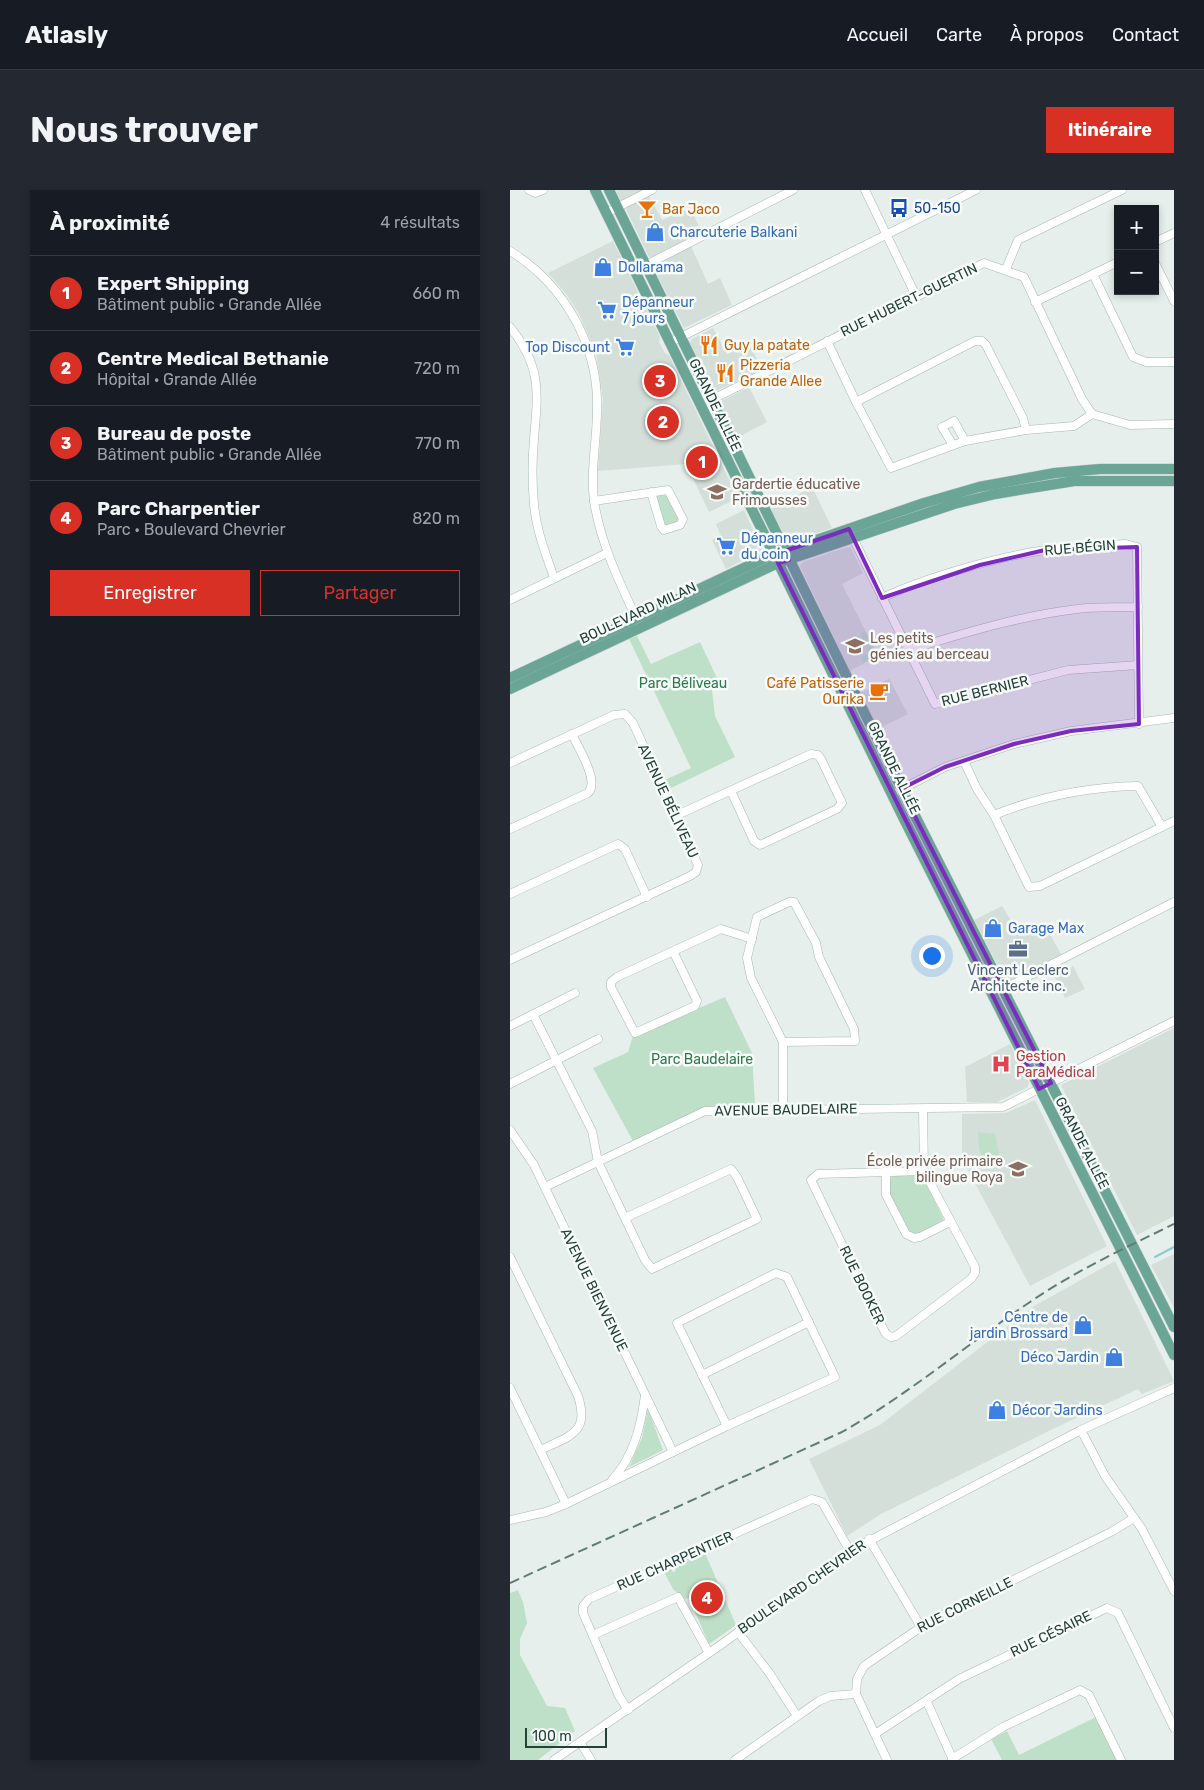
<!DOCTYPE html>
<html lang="fr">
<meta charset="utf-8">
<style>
:root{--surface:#171b24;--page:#242831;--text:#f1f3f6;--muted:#9ea1a6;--line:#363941;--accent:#d93025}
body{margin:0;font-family:Rubik,sans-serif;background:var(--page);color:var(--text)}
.controls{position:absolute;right:15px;top:15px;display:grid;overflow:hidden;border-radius:0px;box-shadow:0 2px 8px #0003}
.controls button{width:45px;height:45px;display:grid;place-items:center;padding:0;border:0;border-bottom:1px solid var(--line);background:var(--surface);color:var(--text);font:25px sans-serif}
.scale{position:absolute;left:15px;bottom:12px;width:82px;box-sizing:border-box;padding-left:5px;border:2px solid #24423a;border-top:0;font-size:14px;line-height:18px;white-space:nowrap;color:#24423a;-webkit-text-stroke:4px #f7fbf9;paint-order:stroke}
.you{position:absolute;left:421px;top:765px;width:18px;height:18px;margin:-12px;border:4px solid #fff;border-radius:50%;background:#1a73e8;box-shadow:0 0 0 8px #1a73e833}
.badge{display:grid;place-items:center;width:32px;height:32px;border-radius:50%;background:var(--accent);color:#fff;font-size:16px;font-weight:700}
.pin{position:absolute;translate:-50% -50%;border:2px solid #fff;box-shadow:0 1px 5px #0006}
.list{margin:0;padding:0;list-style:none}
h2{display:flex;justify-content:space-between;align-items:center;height:65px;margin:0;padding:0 20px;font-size:21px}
h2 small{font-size:16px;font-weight:400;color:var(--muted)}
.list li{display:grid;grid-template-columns:32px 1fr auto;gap:15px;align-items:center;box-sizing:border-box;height:75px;padding:0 20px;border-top:1px solid var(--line)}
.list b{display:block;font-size:19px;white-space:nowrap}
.list p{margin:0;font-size:16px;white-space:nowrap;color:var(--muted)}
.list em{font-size:16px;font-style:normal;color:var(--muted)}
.actions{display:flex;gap:10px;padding:15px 20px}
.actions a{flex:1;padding:11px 0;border:1px solid var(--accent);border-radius:0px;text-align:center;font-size:18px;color:var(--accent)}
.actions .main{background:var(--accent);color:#fff}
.map{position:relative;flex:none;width:664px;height:1570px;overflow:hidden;border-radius:0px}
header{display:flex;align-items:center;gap:30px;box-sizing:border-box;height:70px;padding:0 25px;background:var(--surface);border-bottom:1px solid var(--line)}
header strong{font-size:24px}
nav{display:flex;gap:28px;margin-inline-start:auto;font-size:18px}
.intro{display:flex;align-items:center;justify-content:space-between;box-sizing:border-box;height:120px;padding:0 30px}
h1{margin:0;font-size:35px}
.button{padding:12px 22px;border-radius:0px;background:var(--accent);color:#fff;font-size:18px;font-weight:700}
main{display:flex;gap:30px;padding:0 30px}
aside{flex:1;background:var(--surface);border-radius:0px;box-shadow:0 2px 8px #0003}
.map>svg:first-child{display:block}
.built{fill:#d4dfda}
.green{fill:#bfe0c8}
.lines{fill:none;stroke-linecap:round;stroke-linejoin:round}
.stream{stroke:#8ec9d4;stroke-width:2}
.minor-casing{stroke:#a8b8b2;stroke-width:9}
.major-casing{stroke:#c2cac8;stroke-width:11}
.minor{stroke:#fff;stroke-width:8}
.major{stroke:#6aa596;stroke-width:10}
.rail{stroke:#5f7d75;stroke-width:2;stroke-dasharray:10 5;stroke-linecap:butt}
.marked{fill:#7b2cbf;fill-opacity:0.2;stroke:#7b2cbf;stroke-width:4;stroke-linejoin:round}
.labels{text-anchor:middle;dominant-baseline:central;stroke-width:5;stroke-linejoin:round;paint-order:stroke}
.transit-label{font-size:14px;fill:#164399;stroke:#f7fbf9;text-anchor:start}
.food-label{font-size:14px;fill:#c56008;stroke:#f7fbf9;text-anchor:start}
.shop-label{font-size:14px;fill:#366cbe;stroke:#f7fbf9;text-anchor:start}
.street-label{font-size:14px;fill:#24423a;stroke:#f7fbf9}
.education-label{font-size:14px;fill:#785e54;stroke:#f7fbf9;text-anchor:start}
.park-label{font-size:14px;fill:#2d7a4b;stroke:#f7fbf9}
.service-label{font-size:14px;fill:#4e5e75;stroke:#f7fbf9}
.health-label{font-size:14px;fill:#be3a42;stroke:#f7fbf9;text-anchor:start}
</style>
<header>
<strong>Atlasly</strong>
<nav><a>Accueil</a><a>Carte</a><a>À propos</a><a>Contact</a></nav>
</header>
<div class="intro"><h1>Nous trouver</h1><a class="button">Itinéraire</a></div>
<main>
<aside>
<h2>À proximité<small>4 résultats</small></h2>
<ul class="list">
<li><span class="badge">1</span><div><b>Expert Shipping</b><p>Bâtiment public · Grande Allée</p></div><em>660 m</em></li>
<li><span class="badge">2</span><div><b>Centre Medical Bethanie</b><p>Hôpital · Grande Allée</p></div><em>720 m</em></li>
<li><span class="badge">3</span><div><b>Bureau de poste</b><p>Bâtiment public · Grande Allée</p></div><em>770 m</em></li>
<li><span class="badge">4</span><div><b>Parc Charpentier</b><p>Parc · Boulevard Chevrier</p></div><em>820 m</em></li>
</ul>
<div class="actions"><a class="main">Enregistrer</a><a>Partager</a></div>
</aside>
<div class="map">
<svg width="664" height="1570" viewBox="0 0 664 1570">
<rect width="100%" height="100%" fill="#e6efeb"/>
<g class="built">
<path d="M106 0H134L111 11Z"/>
<path d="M139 6 152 30 180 18 192 42 142 67H139L116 19 118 16Z"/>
<path d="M103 51 150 147 149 152 155 163 159 165 228 308 199 322 176 274 88 281 93 209 86 163 69 124 57 105 38 83Z"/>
<path d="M181 56 198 94 210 88 222 115 174 138 143 77 145 73Z"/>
<path d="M203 138 217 164 238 152 252 179 206 201 203 199 180 153 182 149Z"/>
<path d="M239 197 257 232 227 248 210 215 211 211Z"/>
<path d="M302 297 322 338 278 353 261 319Z"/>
<path d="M234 320 252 360 216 379 202 350 211 346 206 334Z"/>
<path d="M337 357 341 358 353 383 332 394 368 466 340 481 290 376 293 372Z"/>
<path d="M379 489 398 524 368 539 350 503Z"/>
<path d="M492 716 509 743 534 733 551 764 500 790 495 789 464 730Z"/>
<path d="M563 776 575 799 555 808 545 787Z"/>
<path d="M664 838V1026L627 1045 551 895Z"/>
<path d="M500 854 519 892 518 897 487 912H457L455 877Z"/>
<path d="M525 910 597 1056 520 1096 452 969V924L496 923Z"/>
<path d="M664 1064V1118L641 1075Z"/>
<path d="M605 1071 664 1191 632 1204 628 1199 545 1238 371 1324 337 1346 299 1269 370 1235 524 1116Z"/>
</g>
<g class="green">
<path d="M158 305 169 329 168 333 154 336 146 306Z"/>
<path d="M355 441 368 466 353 473 351 467 359 463 350 443Z"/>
<path d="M127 446 141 474 190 452 207 488 201 491 205 526 225 567 159 599 155 590 181 578 119 449Z"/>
<path d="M215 807 242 863 245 915 194 917 124 953 83 878 118 862 123 846Z"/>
<path d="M468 942 485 944 490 969H474L469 959Z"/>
<path d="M412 984 434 1030 408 1044 399 1043C391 1027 371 1001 383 985Z"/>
<path d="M138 1219 153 1260 119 1277 132 1248Z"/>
<path d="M195 1363 226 1435 199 1454 179 1408 174 1409 163 1399 154 1382 161 1379 163 1382 166 1381 164 1377Z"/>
<path d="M8 1400 13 1412 17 1433 10 1449V1465L37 1516 55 1518 65 1541 28 1570H0V1403Z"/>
<path d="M586 1527 608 1570H492L481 1549 497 1541 509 1565Z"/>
</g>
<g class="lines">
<path class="stream" d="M645 1067 664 1057"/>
<g class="minor-casing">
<g id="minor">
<path d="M19 0 25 3 33 0"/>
<path d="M355 0 406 106"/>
<path d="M96 23 142 0"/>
<path d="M645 52 664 43"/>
<path d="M0 61C55 95 89 156 87 220 87 251 80 280 84 311 91 355 110 393 128 432"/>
<path d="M645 73 664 111"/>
<path d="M136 75 283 0"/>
<path d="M496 79 508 50 612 0"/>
<path d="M583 84 623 167 636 172H664"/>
<path d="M525 112 608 72"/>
<path d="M0 137C32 177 28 202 24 249 22 271 22 293 24 314 26 340 36 364 44 388"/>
<path d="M317 151 346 212 381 278 455 251 516 240 564 236 582 224"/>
<path d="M159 153 466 0"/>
<path d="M201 210 474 73 514 87 572 209 582 224"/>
<path d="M346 212 465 151H472L476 155 513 228 516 240"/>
<path d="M582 224 620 235 664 234"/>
<path d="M443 255 432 237 444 231 455 251"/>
<path d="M84 311 158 300 173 329 170 335 154 340 151 336 141 302"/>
<path d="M341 344 425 514 558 480 628 475"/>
<path d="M372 408C414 388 490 366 536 360 563 357 590 356 616 354L627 357 629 534"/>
<path d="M0 410 97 363"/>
<path d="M399 460C454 443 509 426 567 419 587 416 608 418 628 417"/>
<path d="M454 571 467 599 484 625 519 697 530 696 664 631"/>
<path d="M0 573 104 525 115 524 123 533 188 675 186 682 180 686 0 770"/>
<path d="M388 601 435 577 504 554 561 541 664 528"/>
<path d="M484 625C531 606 577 597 628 596L652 637"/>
<path d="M165 626 301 564 308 565 311 569 332 613 327 619 250 655 244 651 221 601"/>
<path d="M0 639 78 603C90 591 68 558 62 544"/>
<path d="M0 704 108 654 115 659 137 707"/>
<path d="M163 761 187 811 185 816 125 843 101 797V792L107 787 211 739 242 749"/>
<path d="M493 799 664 712"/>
<path d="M23 824 82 941 88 972 135 1070 142 1079 247 1029 227 987 221 979 115 1028"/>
<path d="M0 836 65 803"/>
<path d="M0 894 88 849"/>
<path d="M273 918V852L241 788 237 768 247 727 279 712H284L306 753 309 767 344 839 345 851 273 852"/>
<path d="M413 919 414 981 308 984 301 990 369 1131 376 1144 381 1147 386 1146 461 1089 465 1083V1077L414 981"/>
<path d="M0 940 24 975 163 1262"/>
<path d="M376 981V1005L396 1044 404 1048 410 1047 440 1032"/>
<path d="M35 997 195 921 493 917 664 831"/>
<path d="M0 1067 68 1206C80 1243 60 1246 30 1260"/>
<path d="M192 1185 299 1132"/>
<path d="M0 1198 56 1314"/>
<path d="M571 1240 595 1286 632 1339 664 1401"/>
<path d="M102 1290C124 1266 131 1236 135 1205"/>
<path d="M0 1330 36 1322 56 1314 217 1236 325 1187 277 1087 266 1083 167 1133 217 1236"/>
<path d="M359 1349 411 1437"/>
<path d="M228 1442 260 1484 287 1526"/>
<path d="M83 1445 168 1407 199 1463"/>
<path d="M417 1512 443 1570"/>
<path d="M118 1520 109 1506 73 1423V1416L79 1409 302 1309 312 1312 340 1361"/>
<path d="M365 1544 449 1489 597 1418 608 1423 664 1538"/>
<path d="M70 1552 81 1570"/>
<path d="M442 1569 493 1537 570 1500 579 1505 611 1570"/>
<path d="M44 1570 212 1454 340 1361 571 1240 664 1198"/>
<path d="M225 1570 309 1511 320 1506 346 1504"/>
<path d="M377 1570 346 1504 347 1489 354 1476 420 1431 601 1342 624 1328"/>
</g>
</g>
<g class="major-casing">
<g id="major">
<path d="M85 0 394 629 664 1165"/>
<path d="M99 0 397 610 664 1137"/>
<path d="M0 488 257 367 414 313 469 297 545 283 590 279H664"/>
<path d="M0 499 268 373 444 314 485 304 564 291H664"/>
</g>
</g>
<use href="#minor" class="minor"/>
<use href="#major" class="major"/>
<path class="rail" d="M0 1393 332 1242C399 1204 456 1155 520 1112 565 1081 615 1058 664 1034"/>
</g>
<path class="marked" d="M339 339 372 408 470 375 535 360 627 357 629 534 561 541 504 554 435 577 391 599 541 893 529 899 268 373 279 370 275 361Z"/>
<defs>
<g id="bus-bare" transform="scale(1.5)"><path d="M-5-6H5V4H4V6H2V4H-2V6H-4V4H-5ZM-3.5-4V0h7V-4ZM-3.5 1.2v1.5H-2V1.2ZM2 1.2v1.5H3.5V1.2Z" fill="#1a4fb4" stroke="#f7fbf9" stroke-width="2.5" paint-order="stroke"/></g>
<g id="bar-bare" transform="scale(1.5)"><path d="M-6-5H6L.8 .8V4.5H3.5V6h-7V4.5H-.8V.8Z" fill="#e8710a" stroke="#f7fbf9" stroke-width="2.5" paint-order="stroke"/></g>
<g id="shop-bare" transform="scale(1.5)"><path d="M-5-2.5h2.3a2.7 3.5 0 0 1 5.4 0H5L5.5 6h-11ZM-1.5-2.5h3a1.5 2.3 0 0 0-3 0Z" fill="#3f7fe0" stroke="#f7fbf9" stroke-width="2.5" paint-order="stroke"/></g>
<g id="supermarket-bare" transform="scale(1.5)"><path d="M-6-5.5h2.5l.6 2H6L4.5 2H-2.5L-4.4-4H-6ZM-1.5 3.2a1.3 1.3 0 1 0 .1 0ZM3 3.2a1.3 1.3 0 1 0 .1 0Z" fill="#3f7fe0" stroke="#f7fbf9" stroke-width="2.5" paint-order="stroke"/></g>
<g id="restaurant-bare" transform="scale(1.5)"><path d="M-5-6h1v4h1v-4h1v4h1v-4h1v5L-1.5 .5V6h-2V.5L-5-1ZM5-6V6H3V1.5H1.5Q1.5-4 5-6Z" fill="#e8710a" stroke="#f7fbf9" stroke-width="2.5" paint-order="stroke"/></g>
<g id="school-bare" transform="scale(1.5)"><path d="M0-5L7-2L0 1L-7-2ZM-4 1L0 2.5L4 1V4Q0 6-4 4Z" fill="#8d6e63" stroke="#f7fbf9" stroke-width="2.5" paint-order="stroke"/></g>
<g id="cafe-bare" transform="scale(1.5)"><path d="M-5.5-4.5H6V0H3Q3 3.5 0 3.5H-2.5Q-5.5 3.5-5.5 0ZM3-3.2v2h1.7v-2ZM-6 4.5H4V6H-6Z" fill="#e8710a" stroke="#f7fbf9" stroke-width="2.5" paint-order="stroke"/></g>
<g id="office-bare" transform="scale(1.5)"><path d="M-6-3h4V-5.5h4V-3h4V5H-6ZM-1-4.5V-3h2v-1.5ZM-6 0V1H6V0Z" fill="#5c6f8a" stroke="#f7fbf9" stroke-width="2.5" paint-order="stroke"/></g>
<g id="hospital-bare" transform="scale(1.5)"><path d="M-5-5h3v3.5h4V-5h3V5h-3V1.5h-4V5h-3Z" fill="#e0444e" stroke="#f7fbf9" stroke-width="2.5" paint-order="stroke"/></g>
</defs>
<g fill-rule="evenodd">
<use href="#bus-bare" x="389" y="18"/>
<use href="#bar-bare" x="137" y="19"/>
<use href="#shop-bare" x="145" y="42"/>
<use href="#shop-bare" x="93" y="77"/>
<use href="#supermarket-bare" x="97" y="120"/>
<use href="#restaurant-bare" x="199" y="155"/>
<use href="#supermarket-bare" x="115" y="157"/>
<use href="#restaurant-bare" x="215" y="183"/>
<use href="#school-bare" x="207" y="302"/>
<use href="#supermarket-bare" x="216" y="356"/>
<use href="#school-bare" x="345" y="456"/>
<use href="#cafe-bare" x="369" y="501"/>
<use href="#shop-bare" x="483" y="738"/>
<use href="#office-bare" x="508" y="759"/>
<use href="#hospital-bare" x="491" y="874"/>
<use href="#school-bare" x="508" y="979"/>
<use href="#shop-bare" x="573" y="1135"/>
<use href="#shop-bare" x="604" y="1167"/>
<use href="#shop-bare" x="487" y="1220"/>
</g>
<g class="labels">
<g class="transit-label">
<text x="404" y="18">50-150</text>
</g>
<g class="food-label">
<text x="152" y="19">Bar Jaco</text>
<text x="214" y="155">Guy la patate</text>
<text x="230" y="175">Pizzeria<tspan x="230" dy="16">Grande Allee</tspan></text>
<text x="354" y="493" text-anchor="end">Café Patisserie<tspan x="354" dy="16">Ourika</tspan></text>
</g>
<g class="shop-label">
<text x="160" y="42">Charcuterie Balkani</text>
<text x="108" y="77">Dollarama</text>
<text x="112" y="112">Dépanneur<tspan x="112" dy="16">7 jours</tspan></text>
<text x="100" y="157" text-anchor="end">Top Discount</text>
<text x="231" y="348">Dépanneur<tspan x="231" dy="16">du coin</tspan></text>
<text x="498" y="738">Garage Max</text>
<text x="558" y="1127" text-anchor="end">Centre de<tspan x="558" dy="16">jardin Brossard</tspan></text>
<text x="589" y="1167" text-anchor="end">Déco Jardin</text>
<text x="502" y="1220">Décor Jardins</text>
</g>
<g class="street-label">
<text transform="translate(399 110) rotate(-26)">RUE HUBERT-GUERTIN</text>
<text transform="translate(205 215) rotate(64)">GRANDE ALLÉE</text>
<text transform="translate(570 358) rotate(-5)">RUE BÉGIN</text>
<text transform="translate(128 423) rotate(-25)">BOULEVARD MILAN</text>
<text transform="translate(475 501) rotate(-14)">RUE BERNIER</text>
<text transform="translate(384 578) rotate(64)">GRANDE ALLÉE</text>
<text transform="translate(158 611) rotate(65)">AVENUE BÉLIVEAU</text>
<text transform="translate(276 920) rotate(-1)">AVENUE BAUDELAIRE</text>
<text transform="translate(572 953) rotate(63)">GRANDE ALLÉE</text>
<text transform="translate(352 1095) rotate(64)">RUE BOOKER</text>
<text transform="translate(84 1100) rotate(64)">AVENUE BIENVENUE</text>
<text transform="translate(165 1371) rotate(-24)">RUE CHARPENTIER</text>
<text transform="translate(292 1397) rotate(-35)">BOULEVARD CHEVRIER</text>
<text transform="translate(455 1415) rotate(-27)">RUE CORNEILLE</text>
<text transform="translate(541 1444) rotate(-26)">RUE CÉSAIRE</text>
</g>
<g class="education-label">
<text x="222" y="294">Gardertie éducative<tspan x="222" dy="16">Frimousses</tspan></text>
<text x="360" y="448">Les petits<tspan x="360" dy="16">génies au berceau</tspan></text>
<text x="493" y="971" text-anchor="end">École privée primaire<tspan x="493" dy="16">bilingue Roya</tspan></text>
</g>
<g class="park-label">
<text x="173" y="493">Parc Béliveau</text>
<text x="192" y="869">Parc Baudelaire</text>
</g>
<g class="service-label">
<text x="508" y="780">Vincent Leclerc<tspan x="508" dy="16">Architecte inc.</tspan></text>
</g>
<g class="health-label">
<text x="506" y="866">Gestion<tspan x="506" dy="16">ParaMédical</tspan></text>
</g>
</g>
</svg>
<div class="controls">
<button>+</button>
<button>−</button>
</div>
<div class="scale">100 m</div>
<div class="you"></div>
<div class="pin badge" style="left:192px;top:272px">1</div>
<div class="pin badge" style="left:153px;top:232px">2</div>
<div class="pin badge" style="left:150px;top:191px">3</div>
<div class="pin badge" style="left:197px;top:1408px">4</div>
</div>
</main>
